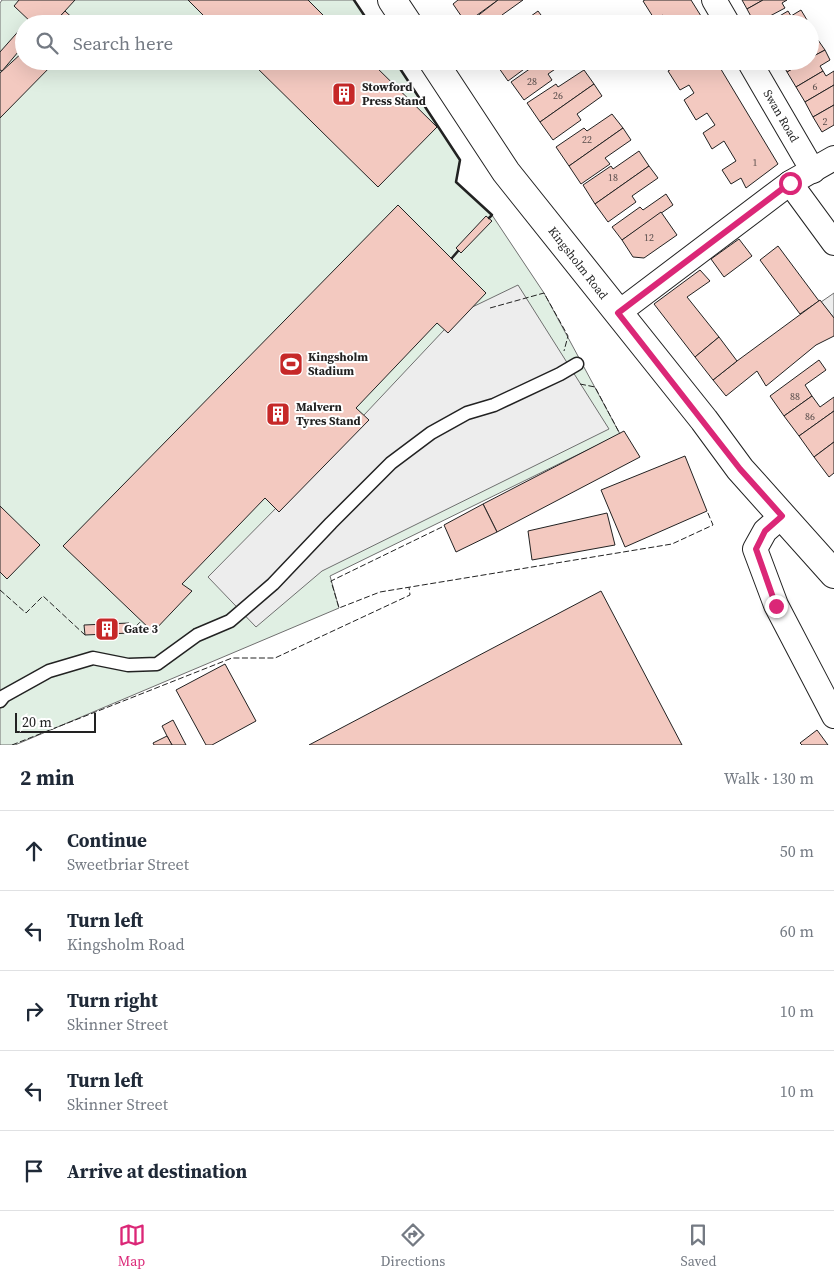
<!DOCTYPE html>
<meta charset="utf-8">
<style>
:root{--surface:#fff;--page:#f2f2f3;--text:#1f2937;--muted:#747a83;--line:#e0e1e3;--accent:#db2777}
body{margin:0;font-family:"Source Serif 4",serif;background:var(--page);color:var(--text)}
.scale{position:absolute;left:15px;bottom:12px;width:81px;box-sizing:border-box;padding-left:5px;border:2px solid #222;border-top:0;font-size:14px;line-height:18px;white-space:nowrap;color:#222;-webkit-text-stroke:4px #fff;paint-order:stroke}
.stop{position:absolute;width:15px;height:15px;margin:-11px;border:4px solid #db2777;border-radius:50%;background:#fff}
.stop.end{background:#db2777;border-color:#fff;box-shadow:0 1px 5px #0008}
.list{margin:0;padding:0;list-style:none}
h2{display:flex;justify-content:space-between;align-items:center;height:65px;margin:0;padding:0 20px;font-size:21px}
h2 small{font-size:16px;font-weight:400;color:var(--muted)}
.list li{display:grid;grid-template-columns:32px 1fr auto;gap:15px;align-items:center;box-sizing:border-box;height:80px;padding:0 20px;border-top:1px solid var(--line)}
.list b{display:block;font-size:19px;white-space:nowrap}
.list p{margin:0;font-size:16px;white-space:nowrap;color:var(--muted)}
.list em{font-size:16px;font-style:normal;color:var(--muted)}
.icon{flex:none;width:28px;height:28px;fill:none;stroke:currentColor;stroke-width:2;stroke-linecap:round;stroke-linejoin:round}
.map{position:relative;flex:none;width:834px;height:745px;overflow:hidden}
.search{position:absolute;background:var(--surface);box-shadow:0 5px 20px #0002;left:15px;right:15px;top:15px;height:55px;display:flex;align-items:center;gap:12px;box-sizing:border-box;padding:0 18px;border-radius:28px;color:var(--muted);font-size:19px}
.sheet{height:465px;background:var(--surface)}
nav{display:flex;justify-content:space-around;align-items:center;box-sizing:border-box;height:70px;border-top:1px solid var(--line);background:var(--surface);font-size:14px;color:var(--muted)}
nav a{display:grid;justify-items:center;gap:2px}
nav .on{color:var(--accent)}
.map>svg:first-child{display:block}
.green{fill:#e0efe3;stroke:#6f6f6f}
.parking{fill:#ededed;stroke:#6f6f6f}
.building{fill:#f3c9c0;stroke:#222}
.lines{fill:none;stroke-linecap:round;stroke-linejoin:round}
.service-casing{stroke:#222;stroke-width:15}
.minor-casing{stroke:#222;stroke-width:26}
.primary-casing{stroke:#222;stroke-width:30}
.service{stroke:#fff;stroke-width:12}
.minor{stroke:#fff;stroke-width:24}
.primary{stroke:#fff;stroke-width:28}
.fence{stroke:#222;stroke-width:1;stroke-dasharray:6 2.5;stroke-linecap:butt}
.wall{stroke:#222;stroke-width:2.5}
.route{stroke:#db2777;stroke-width:6}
.labels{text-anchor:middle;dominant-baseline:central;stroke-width:4;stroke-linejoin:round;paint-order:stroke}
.number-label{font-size:10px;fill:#564c4a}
.poi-label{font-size:12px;font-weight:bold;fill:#222;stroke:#fff;text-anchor:start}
.street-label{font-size:12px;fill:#222;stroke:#fff}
</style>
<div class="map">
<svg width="834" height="745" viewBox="0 0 834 745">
<rect width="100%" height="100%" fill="#fff"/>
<path class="green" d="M2 0H354L370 24H24V61H395L460 160 456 182 492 215 544 293 620 434 330 576 339 608 15 745H0V3Z"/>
<g class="parking">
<path d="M518 285 609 429 322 571 256 627 208 577 284 500 460 313Z"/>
<path d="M834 293V318L821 302Z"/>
</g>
<g class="building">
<path d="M19 0H75L53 24H33L14 6Z"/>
<path d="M188 0H308L332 24H212Z"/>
<path d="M458 0H498L466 23 453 4Z"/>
<path d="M498 0H523L502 15 507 23 506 24H467Z"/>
<path d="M645 0H691L706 24H668L663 15 655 20 643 1Z"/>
<path d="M742 0H763L747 9Z"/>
<path d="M763 0H787L782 3 785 8 755 24 747 9Z"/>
<path d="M801 10 807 20 801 24H766L788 11 791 16Z"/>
<path d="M65 11 79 24H53Z"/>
<path d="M538 11 547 23 520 24Z"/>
<path d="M23 26 24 45 2 71 0 70V52Z"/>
<path d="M818 40 825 50 810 58V45Z"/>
<path d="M825 50 830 60 820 66 823 71 796 87 787 72 805 61H810V58Z"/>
<path d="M24 51V61H56L0 118V73Z"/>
<path d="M250 61H370L437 127 378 187Z"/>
<path d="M494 61H535L508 81Z"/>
<path d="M541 61H567L548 74 552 80 524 100 511 82Z"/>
<path d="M676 61H716L778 164 746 188 741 178 731 184 722 170 736 161 724 141 712 149 703 133 715 125 707 113 696 120 684 100 694 93 689 85 680 90 668 71 678 65Z"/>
<path d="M781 61H805L787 72Z"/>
<path d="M584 70 594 84 540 122 527 103 556 84 558 87Z"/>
<path d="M823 71 826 76 834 71V85L805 102 796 87Z"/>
<path d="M594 84 602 96 577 114 581 120 553 140 540 122Z"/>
<path d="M834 85V105L813 117 805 102Z"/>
<path d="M834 105V125L822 132 813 117Z"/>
<path d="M612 114 623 128 569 166 556 147 584 128 587 131Z"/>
<path d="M623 128 631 140 605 158 610 164 581 184 569 166Z"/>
<path d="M639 151 649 166 595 204 583 185 611 166 613 169Z"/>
<path d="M649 166 658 178 632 196 636 202 608 222 595 204Z"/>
<path d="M666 194 673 205 622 240 612 227 640 207 643 210Z"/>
<path d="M398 205 486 293 448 333 437 323 356 408 369 420 279 512 265 498 182 584 192 591 153 632 63 546Z"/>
<path d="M661 212 677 235 644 258 633 257 622 240Z"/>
<path d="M486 216 492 221 461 253 456 248Z"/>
<path d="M739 239 752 256 724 277 711 259Z"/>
<path d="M778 246 819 301 800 314 760 260Z"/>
<path d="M700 270 710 281 687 297 719 337 695 357 654 304Z"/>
<path d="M820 300 834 318V336L816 345 766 386 757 371 726 396 713 380 737 361Z"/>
<path d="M719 337 737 361 713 380 695 357Z"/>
<path d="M819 360 826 370 805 385 812 396 784 416 770 396Z"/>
<path d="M812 396 820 407 834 397V411L799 436 784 416Z"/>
<path d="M834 411V442L814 457 799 436Z"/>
<path d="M624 431 640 457 497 532 483 504Z"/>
<path d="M834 442V473L829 477 814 457Z"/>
<path d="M685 456 707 511 625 547 601 490Z"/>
<path d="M483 504 497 532 456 552 444 525Z"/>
<path d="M0 506 40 545 7 579 0 572Z"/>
<path d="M607 513 615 545 532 560 528 531Z"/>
<path d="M601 591 682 745H309Z"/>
<path d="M129 623 130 633 85 635 84 625Z"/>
<path d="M225 664 256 721 212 745H206L176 690Z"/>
<path d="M173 720 186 745H172L167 736 162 726Z"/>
<path d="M817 730 828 745H802L800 743Z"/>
<path d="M167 736 172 745H154L153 743Z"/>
</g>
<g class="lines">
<g class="service-casing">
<path id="service" d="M0 701 4 696 49 671 93 658 128 665 157 664 197 635 230 621 273 584 331 523 391 463 431 433 467 413 494 405 560 374 577 364"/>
</g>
<g class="minor-casing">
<g id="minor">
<path d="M714 0 728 24"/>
<path d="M749 61 813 171"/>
<path d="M790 183 834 243"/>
<path d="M618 313 790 183 834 158"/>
<path d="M782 516 765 531 755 549 776 605 834 716"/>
</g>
</g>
<g class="primary-casing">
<g id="primary">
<path d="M392 0 408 24"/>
<path d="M433 61 506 172 704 420 740 469 834 574"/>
</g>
</g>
<use href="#service" class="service"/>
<use href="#minor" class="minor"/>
<use href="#primary" class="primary"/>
<g class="fence">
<path d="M490 308 544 293 568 336 564 351"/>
<path d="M580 384 595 387 620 434"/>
<path d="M442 527 331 581 339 608 380 592 672 544 713 525 707 511"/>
<path d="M0 590 26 613 43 596 85 635"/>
<path d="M130 633 141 621"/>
<path d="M12 745 232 658H275L410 595 409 587"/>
</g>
<g class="wall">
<path d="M354 0 370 24"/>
<path d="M395 61 460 160 456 182 492 215 489 218"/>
<path d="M452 258 458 251"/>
</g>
</g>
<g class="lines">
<path class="route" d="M776 606 756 549 765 531 782 516 740 469 618 313 790 183"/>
</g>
<defs>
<g id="building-square" transform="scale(1.25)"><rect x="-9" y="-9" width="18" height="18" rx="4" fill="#c62828" stroke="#fff"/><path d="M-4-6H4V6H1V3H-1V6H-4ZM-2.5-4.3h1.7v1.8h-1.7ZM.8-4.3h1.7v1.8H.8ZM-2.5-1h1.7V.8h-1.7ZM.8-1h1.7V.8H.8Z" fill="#fff"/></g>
<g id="stadium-square" transform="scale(1.25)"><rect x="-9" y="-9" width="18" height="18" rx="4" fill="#c62828" stroke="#fff"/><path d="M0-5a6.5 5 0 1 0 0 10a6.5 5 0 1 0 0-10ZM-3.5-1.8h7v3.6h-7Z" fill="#fff"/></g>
</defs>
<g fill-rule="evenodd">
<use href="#building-square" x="344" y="94"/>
<use href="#stadium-square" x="291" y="364"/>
<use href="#building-square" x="278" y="414"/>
<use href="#building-square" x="107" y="629"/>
</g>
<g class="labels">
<g class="number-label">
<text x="532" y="81">28</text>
<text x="815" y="86">6</text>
<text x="558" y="95">26</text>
<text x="825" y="121">2</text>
<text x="587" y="139">22</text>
<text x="755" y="162">1</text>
<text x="613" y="177">18</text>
<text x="649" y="237">12</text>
<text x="795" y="396">88</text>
<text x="810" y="416">86</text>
</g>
<g class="poi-label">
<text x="362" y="87">Stowford<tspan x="362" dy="14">Press Stand</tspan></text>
<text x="308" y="357">Kingsholm<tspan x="308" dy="14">Stadium</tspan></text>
<text x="296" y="407">Malvern<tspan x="296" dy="14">Tyres Stand</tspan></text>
<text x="124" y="629">Gate 3</text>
</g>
<g class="street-label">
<text transform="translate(781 116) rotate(60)">Swan Road</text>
<text transform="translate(578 263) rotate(52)">Kingsholm Road</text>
</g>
</g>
</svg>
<div class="scale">20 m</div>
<div class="stop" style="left:790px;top:183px"></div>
<div class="stop end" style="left:776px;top:606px"></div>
<div class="search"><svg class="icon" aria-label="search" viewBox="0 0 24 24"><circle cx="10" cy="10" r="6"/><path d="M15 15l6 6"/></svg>Search here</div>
</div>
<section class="sheet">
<h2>2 min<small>Walk · 130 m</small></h2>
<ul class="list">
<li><svg class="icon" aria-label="ahead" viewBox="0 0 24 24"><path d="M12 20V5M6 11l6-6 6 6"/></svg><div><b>Continue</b><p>Sweetbriar Street</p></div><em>50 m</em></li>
<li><svg class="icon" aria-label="left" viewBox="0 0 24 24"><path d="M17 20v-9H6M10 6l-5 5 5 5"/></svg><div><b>Turn left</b><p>Kingsholm Road</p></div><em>60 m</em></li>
<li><svg class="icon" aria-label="right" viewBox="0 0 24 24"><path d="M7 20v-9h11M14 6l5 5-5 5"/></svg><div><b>Turn right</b><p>Skinner Street</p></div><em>10 m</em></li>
<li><svg class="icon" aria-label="left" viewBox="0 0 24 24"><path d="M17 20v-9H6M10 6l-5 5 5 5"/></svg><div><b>Turn left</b><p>Skinner Street</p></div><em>10 m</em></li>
<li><svg class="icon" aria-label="arrive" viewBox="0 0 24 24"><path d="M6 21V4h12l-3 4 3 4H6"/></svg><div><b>Arrive at destination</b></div></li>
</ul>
</section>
<nav>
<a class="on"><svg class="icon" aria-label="map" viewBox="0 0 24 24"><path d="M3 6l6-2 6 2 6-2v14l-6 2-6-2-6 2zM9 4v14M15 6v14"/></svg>Map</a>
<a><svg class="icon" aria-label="directions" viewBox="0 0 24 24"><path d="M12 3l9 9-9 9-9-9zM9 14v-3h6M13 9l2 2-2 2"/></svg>Directions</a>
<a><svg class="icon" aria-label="saved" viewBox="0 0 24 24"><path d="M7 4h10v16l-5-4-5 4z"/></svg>Saved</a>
</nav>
